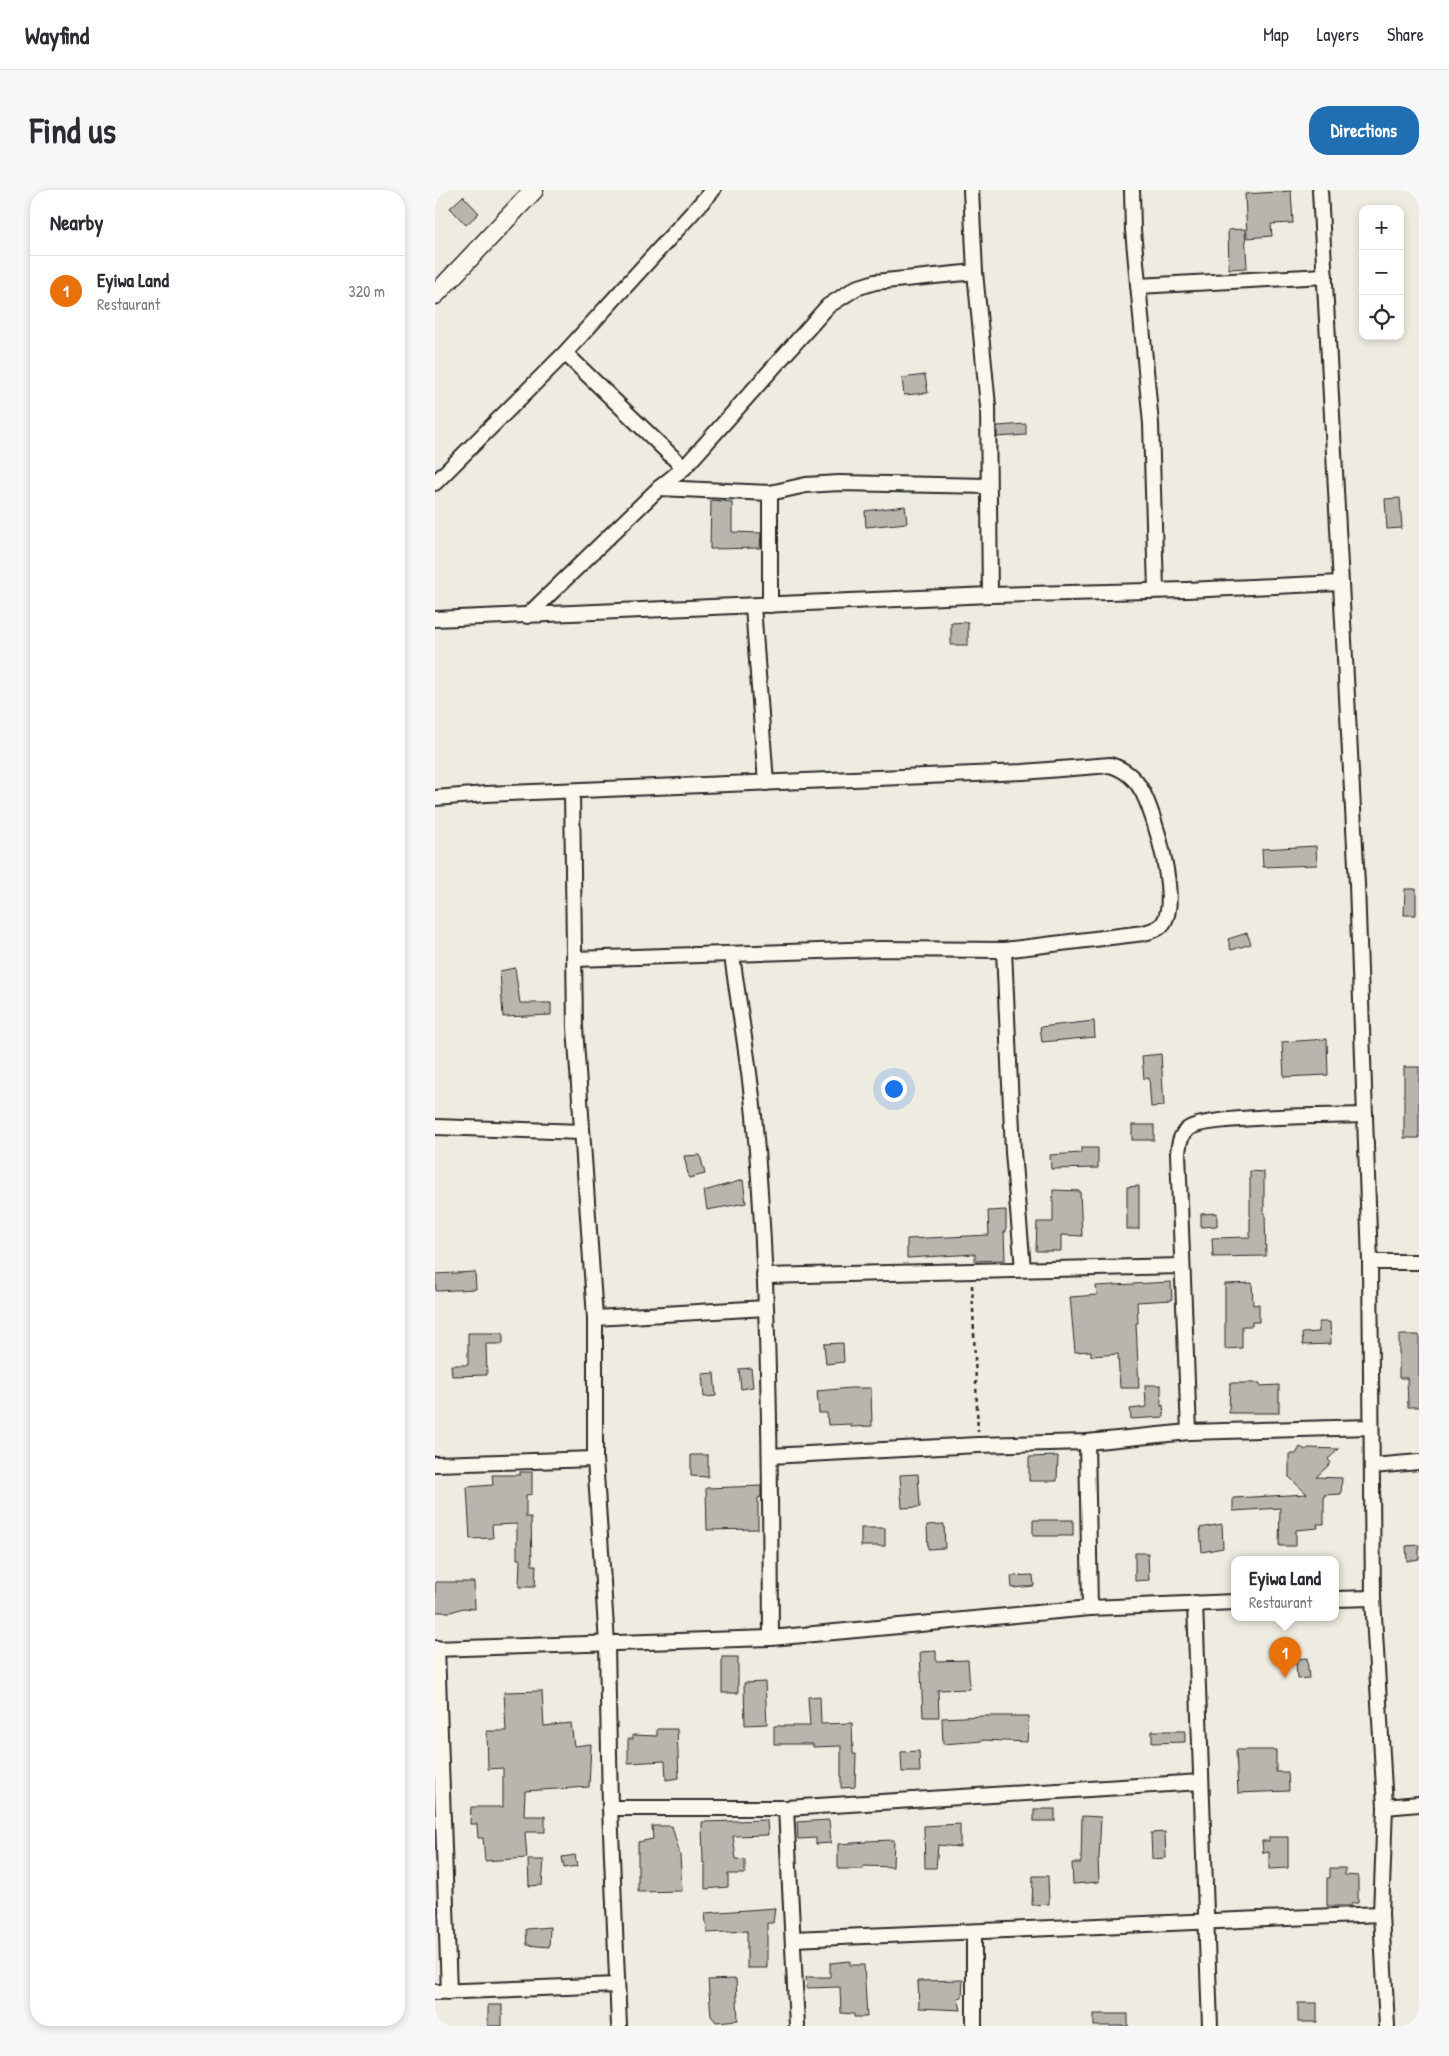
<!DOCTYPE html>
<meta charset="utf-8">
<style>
:root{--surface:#fff;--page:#f7f7f7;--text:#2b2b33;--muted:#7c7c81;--line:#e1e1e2;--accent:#1f6fb2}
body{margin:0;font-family:"Patrick Hand",sans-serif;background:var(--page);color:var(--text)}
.controls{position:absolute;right:15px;top:15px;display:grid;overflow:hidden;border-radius:10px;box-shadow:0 2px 8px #0003}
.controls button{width:45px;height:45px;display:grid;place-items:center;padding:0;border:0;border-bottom:1px solid var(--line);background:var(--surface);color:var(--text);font:25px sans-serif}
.you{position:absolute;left:458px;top:898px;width:18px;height:18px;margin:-12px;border:4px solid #fff;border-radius:50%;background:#1a73e8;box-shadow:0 0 0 8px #1a73e833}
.badge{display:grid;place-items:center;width:32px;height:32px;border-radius:50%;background:var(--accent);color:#fff;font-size:16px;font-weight:700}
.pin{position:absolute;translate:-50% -41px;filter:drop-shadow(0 1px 2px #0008)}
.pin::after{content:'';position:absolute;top:26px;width:18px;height:15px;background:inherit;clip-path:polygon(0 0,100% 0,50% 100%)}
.popup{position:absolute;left:796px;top:1366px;width:108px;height:65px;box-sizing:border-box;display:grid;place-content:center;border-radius:10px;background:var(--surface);filter:drop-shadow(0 1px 4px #0005);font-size:16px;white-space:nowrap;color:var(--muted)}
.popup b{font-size:19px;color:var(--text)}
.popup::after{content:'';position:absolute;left:50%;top:100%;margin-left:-10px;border:10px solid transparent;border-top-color:var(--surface)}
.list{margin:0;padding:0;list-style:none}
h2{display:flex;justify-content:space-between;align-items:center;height:65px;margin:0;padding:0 20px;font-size:21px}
h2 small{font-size:16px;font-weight:400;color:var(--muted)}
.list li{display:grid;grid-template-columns:32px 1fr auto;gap:15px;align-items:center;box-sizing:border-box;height:70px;padding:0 20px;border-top:1px solid var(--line)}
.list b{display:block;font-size:19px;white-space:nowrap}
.list p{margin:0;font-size:16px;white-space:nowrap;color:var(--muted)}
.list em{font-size:16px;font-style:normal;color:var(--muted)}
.icon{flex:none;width:28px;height:28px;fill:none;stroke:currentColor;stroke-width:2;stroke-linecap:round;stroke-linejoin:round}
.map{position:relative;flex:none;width:984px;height:1836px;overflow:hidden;border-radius:20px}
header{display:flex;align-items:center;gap:30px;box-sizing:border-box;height:70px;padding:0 25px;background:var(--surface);border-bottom:1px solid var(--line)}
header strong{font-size:24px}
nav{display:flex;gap:28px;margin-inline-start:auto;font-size:18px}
.intro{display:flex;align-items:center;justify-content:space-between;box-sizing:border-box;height:120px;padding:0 30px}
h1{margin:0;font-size:35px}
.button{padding:12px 22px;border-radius:20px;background:var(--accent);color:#fff;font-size:18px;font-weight:700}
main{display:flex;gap:30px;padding:0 30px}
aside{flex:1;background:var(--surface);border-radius:20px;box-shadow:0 2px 8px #0003}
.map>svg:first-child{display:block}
.building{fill:#b8b5ae;stroke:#2b2b2b}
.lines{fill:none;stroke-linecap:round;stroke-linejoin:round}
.minor-casing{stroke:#2b2b2b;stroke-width:18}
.tertiary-casing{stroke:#2b2b2b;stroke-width:21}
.path{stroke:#2b2b2b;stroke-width:2.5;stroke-dasharray:4 4;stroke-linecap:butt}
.minor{stroke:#fbf7ec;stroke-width:14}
.tertiary{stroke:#fbf7ec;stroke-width:18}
</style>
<header>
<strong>Wayfind</strong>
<nav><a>Map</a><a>Layers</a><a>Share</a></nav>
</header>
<div class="intro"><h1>Find us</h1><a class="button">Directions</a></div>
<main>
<aside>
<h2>Nearby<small></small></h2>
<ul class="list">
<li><span class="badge" style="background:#e8710a">1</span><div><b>Eyiwa Land</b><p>Restaurant</p></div><em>320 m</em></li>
</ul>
</aside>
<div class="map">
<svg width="984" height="1836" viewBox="0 0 984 1836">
<rect width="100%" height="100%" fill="#eeebe0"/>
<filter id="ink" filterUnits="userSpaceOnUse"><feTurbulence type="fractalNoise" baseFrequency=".02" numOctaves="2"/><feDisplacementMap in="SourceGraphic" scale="10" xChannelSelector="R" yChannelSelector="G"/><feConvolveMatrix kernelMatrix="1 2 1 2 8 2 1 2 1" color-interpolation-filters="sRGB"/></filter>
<g filter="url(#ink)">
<g class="building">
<path d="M856 1 858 33 836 34 837 46 812 48 810 4Z"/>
<path d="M28 6 44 23 31 35 15 18Z"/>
<path d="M810 39 812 78 794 79 793 40Z"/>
<path d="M490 185 493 203 469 205 467 188Z"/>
<path d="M591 234V245L562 247V236Z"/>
<path d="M965 308 967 338 952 339 950 309Z"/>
<path d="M276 310 297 312V342L326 343 325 358 275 359Z"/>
<path d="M470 316 472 333 431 337 430 321Z"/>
<path d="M533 432V455H516V433Z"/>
<path d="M881 656 882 675 828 677 827 659Z"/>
<path d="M970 699H981V725H969Z"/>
<path d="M812 743 816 754 796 760 793 749Z"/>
<path d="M80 778 85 813H116V825L68 827 65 781Z"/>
<path d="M659 831 660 847 607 852 605 837Z"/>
<path d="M892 849 893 885 849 887 847 852Z"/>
<path d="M726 864 729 916 716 917 714 888 709 889 707 866Z"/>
<rect x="969" y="877" width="15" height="71"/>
<rect x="697" y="935" width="22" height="15"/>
<path d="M646 958H663V978L616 979 615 965 646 963Z"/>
<path d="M265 965 270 984 254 988 249 966Z"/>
<path d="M815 981 829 982V1023H830L831 1066 778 1067 777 1048 815 1047Z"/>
<path d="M308 990 311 1013 272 1020 269 1001Z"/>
<path d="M704 996V1039H692V997Z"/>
<path d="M618 1000 645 1001 647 1046 626 1045V1061H601L602 1032H618Z"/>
<path d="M571 1020V1042H569L570 1070 540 1071V1064L472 1068V1049L554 1045 553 1021Z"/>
<path d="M782 1023V1036L766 1037V1024Z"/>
<path d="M40 1082 41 1099 1 1101 0 1084Z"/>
<path d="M736 1092 737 1110 702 1112 703 1133H701L704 1198H685L683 1164 656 1166V1161L640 1162 635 1107 662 1105 661 1096Z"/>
<path d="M817 1093 818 1115 824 1114V1132H817V1136H807V1158L790 1159V1094Z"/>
<path d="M884 1132H895L896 1154 868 1155 867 1143 884 1142Z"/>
<path d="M33 1143H68V1154H51L52 1185 17 1186 16 1175H33Z"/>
<path d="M964 1145H984V1217H973L972 1188H964Z"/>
<path d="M408 1153 409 1172 391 1174 389 1154Z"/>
<path d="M316 1178 318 1197 306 1199 304 1179Z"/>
<path d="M279 1183 281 1206 269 1207 267 1184Z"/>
<path d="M795 1193H825V1196L844 1195V1223H794Z"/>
<path d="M710 1195H726V1216L728 1215 729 1227 696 1229 695 1219 711 1217Z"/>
<path d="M415 1198H436L437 1236 416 1237V1234L393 1235 392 1223H384L382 1201Z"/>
<path d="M865 1257 871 1260 873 1258 904 1259 893 1269 896 1273 881 1287 907 1288 906 1304 889 1305V1334H882L883 1338 861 1340V1356H844L845 1318 798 1321V1308L872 1304 853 1286H854V1264H861Z"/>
<path d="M256 1265H273V1287L256 1286Z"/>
<path d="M623 1266 622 1291H594V1267Z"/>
<path d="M85 1282H97V1304L91 1305V1327H96L97 1375H101L100 1397H84L85 1369H82V1334L57 1335 58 1348 35 1349 32 1297 58 1295 57 1285H85Z"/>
<path d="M483 1284 485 1317 467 1318 465 1285Z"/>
<path d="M326 1296V1307L323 1308V1339L272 1340 271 1298Z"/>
<rect x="598" y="1330" width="40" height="16"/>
<path d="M509 1334 510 1358 493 1359 492 1335Z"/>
<path d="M787 1334 788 1358 767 1362 765 1338Z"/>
<rect x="426" y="1338" width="24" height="18"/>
<path d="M984 1355V1369L972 1371 971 1356Z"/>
<path d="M700 1363H713L714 1390 700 1391Z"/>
<path d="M598 1385 599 1396 577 1398 576 1386Z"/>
<path d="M0 1392H39L40 1419 28 1418 16 1422H0Z"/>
<path d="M501 1461V1471L533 1470 535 1499 503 1500 504 1527H488L485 1462Z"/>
<rect x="287" y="1467" width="16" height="36"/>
<path d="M872 1468 874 1488 862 1489 861 1469Z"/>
<path d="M330 1492 332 1534 310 1535 309 1493Z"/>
<path d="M107 1501 109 1536 136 1533 139 1556 156 1554 154 1597 90 1601 89 1626H110V1642H90L92 1668 50 1671 48 1648H43L42 1634H35L36 1617H68V1578L53 1579 52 1541H71L69 1502Z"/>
<path d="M385 1506 386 1534 417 1533 418 1564H421L420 1597 406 1598V1556L378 1557V1554H339V1536H375L373 1507Z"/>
<path d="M547 1526H594L592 1552 548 1550V1551L508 1554 507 1528Z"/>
<path d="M222 1539H242L244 1588 231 1590 230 1571 193 1573V1549H198V1545L222 1546Z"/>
<path d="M717 1541H750V1552L717 1553Z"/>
<path d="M801 1560H841V1582H853L854 1601 803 1603Z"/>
<path d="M484 1561 485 1582H467L466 1562Z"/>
<rect x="599" y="1619" width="21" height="12"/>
<path d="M647 1626 666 1627 664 1669H663L664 1692 638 1694 637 1673H646Z"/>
<path d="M332 1630 333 1645 298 1646 301 1669 310 1670V1684H293V1697L270 1699V1673H268L267 1632Z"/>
<path d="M394 1630 396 1653 381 1654V1648L363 1649 362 1632Z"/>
<path d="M525 1634V1657L503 1655 501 1678H490L489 1636Z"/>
<path d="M217 1636H237L245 1665 247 1701 203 1702V1652L218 1649Z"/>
<path d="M730 1642 731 1668 717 1669 716 1643Z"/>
<path d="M834 1647H853V1678L834 1679V1662L828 1663 827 1651H834Z"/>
<path d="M459 1650 458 1677 428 1676V1679H403V1654L431 1652V1651Z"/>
<path d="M140 1665 142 1676 129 1678 127 1667Z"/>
<path d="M93 1670H109L107 1695 94 1696Z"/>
<path d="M895 1678H910V1685L923 1686V1713H917L916 1716H892V1688H895Z"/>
<path d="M598 1686H613L614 1714 597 1715Z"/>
<path d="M340 1718 338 1733H332V1778H312V1741L272 1743 270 1723Z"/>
<path d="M115 1737 114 1757 92 1755 91 1739Z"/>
<path d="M415 1771V1775H429L432 1827H419V1824L406 1823 405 1797 372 1798 371 1787H395V1773Z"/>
<path d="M301 1789 303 1830 281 1832 276 1826 273 1790Z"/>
<path d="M528 1790 527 1807 523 1808 526 1820 484 1818 483 1791Z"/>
<rect x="863" y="1813" width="19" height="19"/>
<rect x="53" y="1815" width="14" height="21"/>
<rect x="659" y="1824" width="34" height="12"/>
</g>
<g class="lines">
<g class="minor-casing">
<g id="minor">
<path d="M536 0 540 82 553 216 555 405"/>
<path d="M697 0 698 40 716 234 721 400"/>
<path d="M885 0 922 694 935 1072 938 1408 950 1617 946 1724 952 1836"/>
<path d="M703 96 890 86"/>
<path d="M130 163 249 278"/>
<path d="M0 293 130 163 278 0"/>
<path d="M224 298 335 303 371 295 404 293 553 296"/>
<path d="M335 303V415"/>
<path d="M318 416 331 593"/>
<path d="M92 426 224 298 249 278 393 116 421 98 440 92 540 82"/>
<path d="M0 429 555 405 752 400 905 393"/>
<path d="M137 601 140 837 160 1128V1269"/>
<path d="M0 608 51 604 588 582 675 575C689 579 700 588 707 601 720 625 744 708 729 732 725 739 716 741 709 743L569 760 446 759 140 769"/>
<path d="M569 760 578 962 588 1079"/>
<path d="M297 765C304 818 314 872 319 926 335 1099 335 1274 336 1448"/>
<path d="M0 937 147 942"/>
<path d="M935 1072H984"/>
<path d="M329 1086 747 1076"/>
<path d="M160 1128 331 1118"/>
<path d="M754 1242 743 963C744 954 745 945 753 939 768 925 901 926 930 925"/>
<path d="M652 1252 655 1418"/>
<path d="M335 1266 543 1255 652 1252 754 1242 935 1237"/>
<path d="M0 1274 160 1269 172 1454 175 1618 184 1836"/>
<path d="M937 1276 984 1272"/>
<path d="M900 1409 938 1408"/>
<path d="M760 1413 775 1836"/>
<path d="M2 1458 14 1802"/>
<path d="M0 1459 336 1448 655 1418 800 1412"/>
<path d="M950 1617 984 1614"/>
<path d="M175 1618H351L766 1592"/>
<path d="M351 1618 362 1836"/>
<path d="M539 1743V1836"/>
<path d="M358 1749 946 1724"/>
<path d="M0 1802 182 1795"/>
</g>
</g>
<g class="tertiary-casing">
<path id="tertiary" d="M0 105 99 0"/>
</g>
<path class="path" d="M537 1095 543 1242"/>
<use href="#minor" class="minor"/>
<use href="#tertiary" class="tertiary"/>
</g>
</g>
</svg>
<div class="controls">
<button>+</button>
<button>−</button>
<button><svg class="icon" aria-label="locate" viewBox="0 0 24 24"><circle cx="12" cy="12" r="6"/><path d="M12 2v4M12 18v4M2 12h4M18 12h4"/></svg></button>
</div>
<div class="you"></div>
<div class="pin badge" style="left:850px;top:1488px;background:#e8710a">1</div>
<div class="popup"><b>Eyiwa Land</b>Restaurant</div>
</div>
</main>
